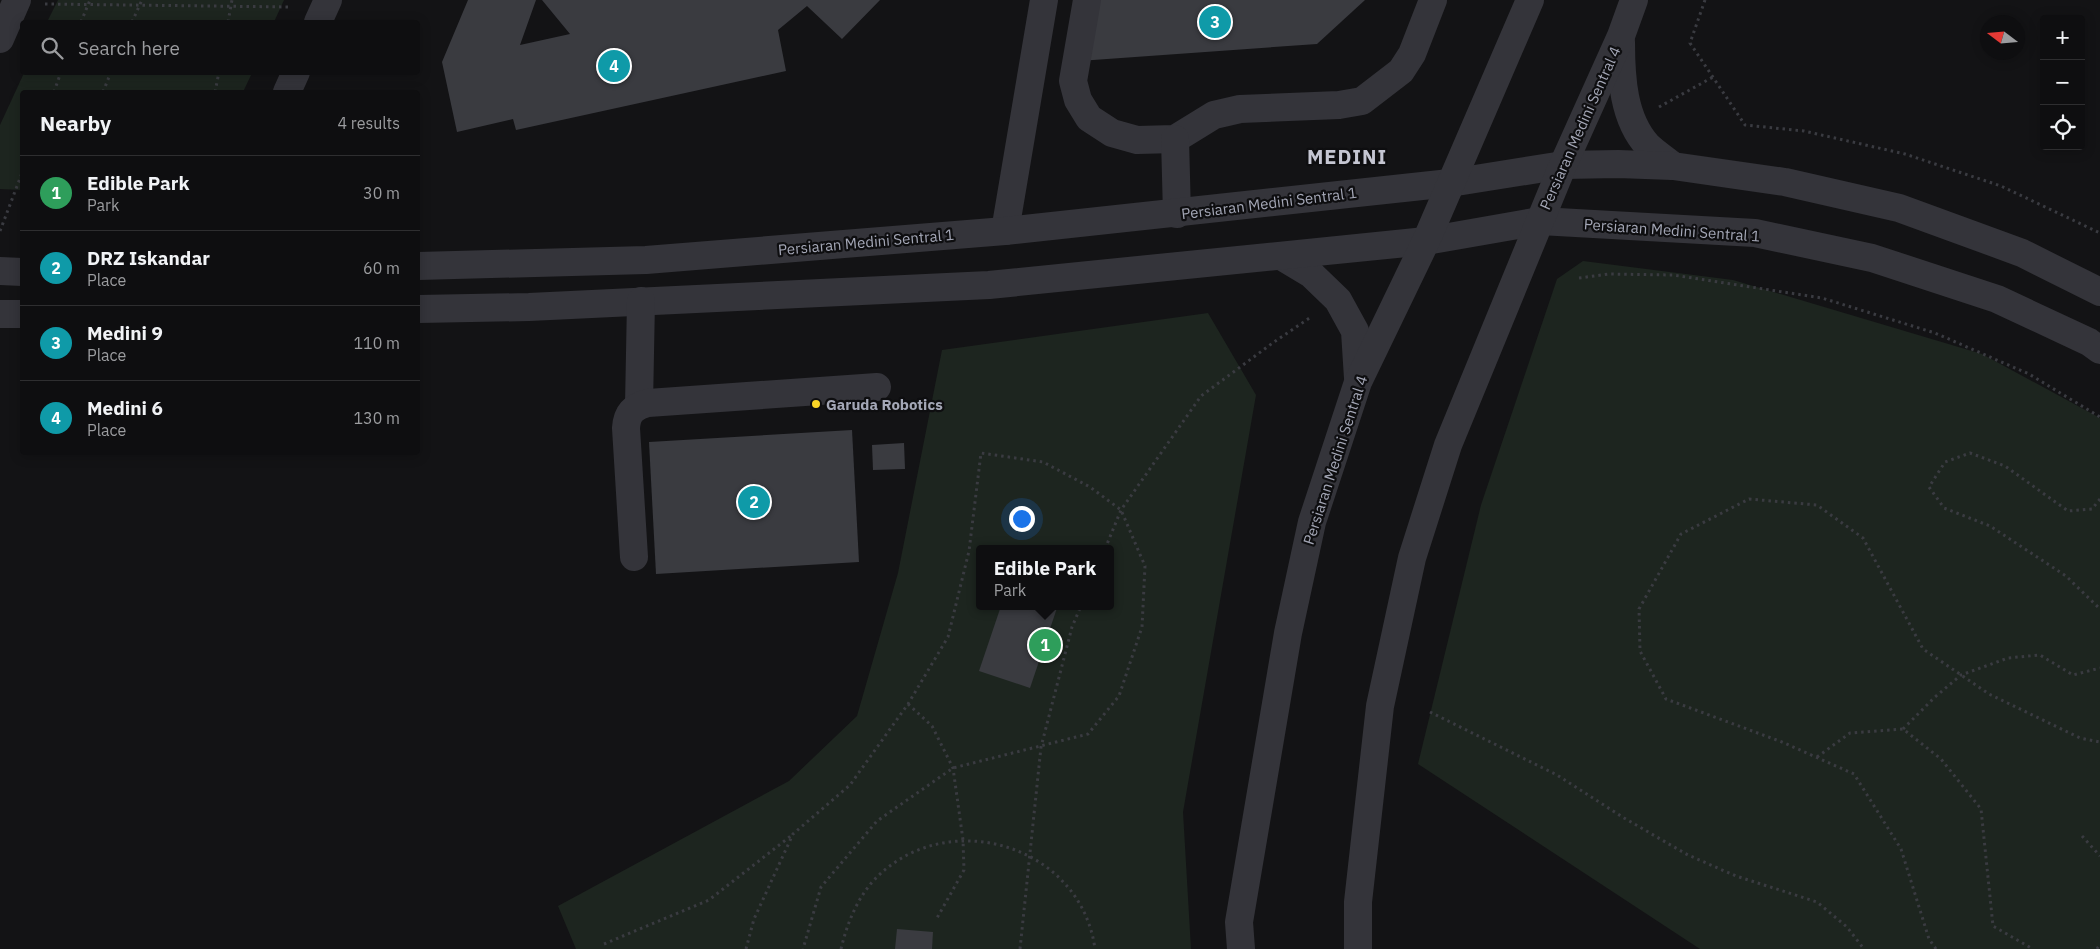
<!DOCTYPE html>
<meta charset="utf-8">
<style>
:root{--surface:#0e0e10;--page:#1c1c1e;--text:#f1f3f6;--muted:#9b9c9f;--line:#2e2e30;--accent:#fad426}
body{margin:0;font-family:"IBM Plex Sans",sans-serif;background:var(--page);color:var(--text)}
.controls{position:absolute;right:15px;top:15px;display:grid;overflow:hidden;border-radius:5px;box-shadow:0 2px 12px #0003}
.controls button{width:45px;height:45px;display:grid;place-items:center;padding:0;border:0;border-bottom:1px solid var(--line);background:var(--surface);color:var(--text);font:25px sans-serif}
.compass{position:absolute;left:1980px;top:15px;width:45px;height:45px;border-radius:50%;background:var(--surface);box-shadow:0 2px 12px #0003;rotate:286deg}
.you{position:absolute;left:1021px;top:518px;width:18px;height:18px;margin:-12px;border:4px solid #fff;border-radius:50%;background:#1a73e8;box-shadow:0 0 0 8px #1a73e833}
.badge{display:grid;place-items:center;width:32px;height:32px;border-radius:50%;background:var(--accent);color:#fff;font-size:16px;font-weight:700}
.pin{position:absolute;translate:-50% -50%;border:2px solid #fff;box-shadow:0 1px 5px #0006}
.popup{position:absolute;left:976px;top:545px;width:138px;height:65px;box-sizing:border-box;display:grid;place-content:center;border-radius:5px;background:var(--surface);filter:drop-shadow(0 1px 4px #0005);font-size:16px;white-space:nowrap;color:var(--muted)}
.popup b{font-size:19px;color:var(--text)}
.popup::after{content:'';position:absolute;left:50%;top:100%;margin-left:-10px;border:10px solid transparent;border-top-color:var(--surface)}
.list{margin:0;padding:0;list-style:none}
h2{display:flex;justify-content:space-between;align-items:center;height:65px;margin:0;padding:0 20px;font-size:21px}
h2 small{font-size:16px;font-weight:400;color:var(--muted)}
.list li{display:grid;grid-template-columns:32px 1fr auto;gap:15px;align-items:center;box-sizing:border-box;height:75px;padding:0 20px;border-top:1px solid var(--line)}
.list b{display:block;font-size:19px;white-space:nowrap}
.list p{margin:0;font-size:16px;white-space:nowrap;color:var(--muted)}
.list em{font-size:16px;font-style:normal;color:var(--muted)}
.icon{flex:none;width:28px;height:28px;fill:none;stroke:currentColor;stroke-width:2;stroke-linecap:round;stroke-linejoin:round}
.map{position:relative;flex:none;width:2100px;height:949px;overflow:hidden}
.search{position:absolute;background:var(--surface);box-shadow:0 2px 12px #0003;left:20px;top:20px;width:400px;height:55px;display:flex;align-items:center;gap:12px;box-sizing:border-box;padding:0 18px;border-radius:5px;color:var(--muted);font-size:19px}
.panel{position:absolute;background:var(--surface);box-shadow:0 2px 12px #0003;left:20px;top:90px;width:400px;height:365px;border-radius:5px}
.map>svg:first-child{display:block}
.green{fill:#1d251f;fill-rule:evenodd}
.building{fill:#3a3b40}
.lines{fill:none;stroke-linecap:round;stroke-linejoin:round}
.path{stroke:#3a3b41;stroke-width:3;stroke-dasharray:2.5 4;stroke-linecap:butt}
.minor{stroke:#34343a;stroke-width:28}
.poi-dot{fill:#fad426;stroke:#0e0e10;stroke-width:2}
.labels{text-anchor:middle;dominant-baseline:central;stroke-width:4.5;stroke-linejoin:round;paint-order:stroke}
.street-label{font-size:15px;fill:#a4a7b6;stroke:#0e0e10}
.poi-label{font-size:15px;font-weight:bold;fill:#a4a7b6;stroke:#0e0e10;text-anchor:start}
.district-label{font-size:20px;font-weight:bold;letter-spacing:1px;fill:#c5c6d2;stroke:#0e0e10}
</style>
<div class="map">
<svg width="2100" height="949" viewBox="0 0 2100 949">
<rect width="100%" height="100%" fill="#131315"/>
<g class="green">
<path d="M58 0H284L274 22H47Z"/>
<path d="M24 73V72L252 73 243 92H22V190L0 189V125Z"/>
<path d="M1583 261 1733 280 1982 354 2100 418V949H1700L1418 764 1481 505 1557 279Z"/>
<path d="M1208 313 1256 395 1183 812 1191 949H576L558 906 789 781 857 716 898 573 942 350ZM980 549H1110V606H980Z"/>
</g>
<g class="building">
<path d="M468 0H536L520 45 570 34 542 0H880L842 39 807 6 778 30 786 71 516 130 513 119 457 132 442 62Z"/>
<path d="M1093 0H1365L1317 44 1079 61Z"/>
<path d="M852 430 859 562 656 574 649 442Z"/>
<path d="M904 443 905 469 873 470 872 445Z"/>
<path d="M1001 606H1050L1057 608 1030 688 979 671Z"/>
<path d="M897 929 933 932 932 949H895Z"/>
</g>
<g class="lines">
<g class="path">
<path d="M1705 0 1690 43 1745 125 1804 131 1905 154 2001 186 2100 233"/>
<path d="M45 4 291 7"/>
<path d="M81 22 90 0"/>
<path d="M132 22 142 0"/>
<path d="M228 22 232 0"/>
<path d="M54 92 61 72"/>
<path d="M103 92 111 72"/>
<path d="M215 92 219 72"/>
<path d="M1659 107 1713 77"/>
<path d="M0 231 22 173"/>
<path d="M1579 278 1609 274 1673 275 1822 298 1935 333 2029 374 2100 417"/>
<path d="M2100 499 2092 509 2068 511 2005 466 1970 453 1945 462 1929 487 1944 508 1990 526 2066 576 2100 609"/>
<path d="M1105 549 1121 510 1201 396 1274 342 1311 317"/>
<path d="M908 704 932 726 953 768 963 840 964 870 937 918"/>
<path d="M1430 712 1557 775 1624 818 1688 855 1736 876 1817 902 1847 927 1864 949"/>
<path d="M1903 729 1935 697 1961 675 2008 658 2040 655 2073 675 2100 668"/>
<path d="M1817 757 1850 733 1903 729 1941 759 1981 809 1993 926 2033 949"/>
<path d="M2082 836 2100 856"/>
<path d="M604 944 709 900 792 835"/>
<path d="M746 949 754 919 793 834 850 785 908 704 948 637 969 551 981 453 1043 462 1090 487 1121 510 1145 566 1142 627 1119 696 1088 734 953 768 877 821 821 887 803 949"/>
<path d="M841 949C847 924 856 901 873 881 945 804 1081 844 1095 949"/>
<path d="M1020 949 1041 747 1072 627 1081 606"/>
<path d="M1936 949 1929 939 1901 849 1854 774 1782 742 1666 699 1640 651 1639 609 1681 534 1749 499 1817 505 1863 538 1923 649 1989 694 2080 738 2100 742"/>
<path d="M2097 949 2100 944"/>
</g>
<g class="minor">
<path d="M1087 0 1073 81 1078 100 1089 118 1112 133 1137 140 1175 139 1214 115 1240 109 1339 105 1362 101 1401 71 1412 54 1433 0"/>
<path d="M318 22 328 0"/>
<path d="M0 39 17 0"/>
<path d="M1621 42C1621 77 1623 119 1648 146 1655 153 1665 159 1673 166"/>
<path d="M287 92 296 72"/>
<path d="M1175 139 1177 214"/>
<path d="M1005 231 1044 0"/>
<path d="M1281 256 1311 274 1338 300 1355 331 1358 378"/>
<path d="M418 266 646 260 1005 231 1450 183 1563 165 1618 164 1673 166 1785 182 1899 208 2022 253 2100 292"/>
<path d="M0 271 22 272"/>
<path d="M418 309 529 307 989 285 1426 241 1540 221 1755 233 1872 258 1997 299 2089 342 2100 350"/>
<path d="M0 314H22"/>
<path d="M639 405 641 301"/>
<path d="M634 557 626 428C627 413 633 407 648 403L877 387"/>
<path d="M1241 949 1239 922 1288 633 1312 522 1358 382 1426 241 1530 0"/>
<path d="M1358 949V902L1380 706 1412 558 1448 445 1563 165 1621 36 1634 0"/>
</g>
</g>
<circle class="poi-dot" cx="816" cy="404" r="5"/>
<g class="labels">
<g class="street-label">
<text transform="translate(1580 128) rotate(-66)">Persiaran Medini Sentral 4</text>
<text transform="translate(1269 203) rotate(-7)">Persiaran Medini Sentral 1</text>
<text transform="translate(1672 230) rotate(4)">Persiaran Medini Sentral 1</text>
<text transform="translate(866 242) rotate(-5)">Persiaran Medini Sentral 1</text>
<text transform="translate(1335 460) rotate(-72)">Persiaran Medini Sentral 4</text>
</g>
<g class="poi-label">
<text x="826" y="404">Garuda Robotics</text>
</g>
<g class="district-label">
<text x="1347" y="156">MEDINI</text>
</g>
</g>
</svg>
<div class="controls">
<button>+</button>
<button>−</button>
<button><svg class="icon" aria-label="locate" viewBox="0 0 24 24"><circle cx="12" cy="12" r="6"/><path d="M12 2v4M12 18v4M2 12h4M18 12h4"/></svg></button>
</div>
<svg class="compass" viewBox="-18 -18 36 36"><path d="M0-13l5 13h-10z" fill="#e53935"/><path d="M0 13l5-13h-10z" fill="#9b9c9f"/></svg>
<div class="you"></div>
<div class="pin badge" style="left:1045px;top:645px;background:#2e9e5b">1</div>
<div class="popup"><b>Edible Park</b>Park</div>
<div class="pin badge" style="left:754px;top:502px;background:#0f9aa8">2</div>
<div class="pin badge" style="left:1215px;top:22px;background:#0f9aa8">3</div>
<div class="pin badge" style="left:614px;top:66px;background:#0f9aa8">4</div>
<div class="search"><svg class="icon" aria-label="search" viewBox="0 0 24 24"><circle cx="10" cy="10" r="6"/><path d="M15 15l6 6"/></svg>Search here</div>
<section class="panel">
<h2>Nearby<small>4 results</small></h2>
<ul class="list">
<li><span class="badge" style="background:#2e9e5b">1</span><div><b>Edible Park</b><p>Park</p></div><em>30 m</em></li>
<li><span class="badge" style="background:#0f9aa8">2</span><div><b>DRZ Iskandar</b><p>Place</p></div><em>60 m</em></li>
<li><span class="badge" style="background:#0f9aa8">3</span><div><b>Medini 9</b><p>Place</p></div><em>110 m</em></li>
<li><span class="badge" style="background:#0f9aa8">4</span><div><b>Medini 6</b><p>Place</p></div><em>130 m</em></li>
</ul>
</section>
</div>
